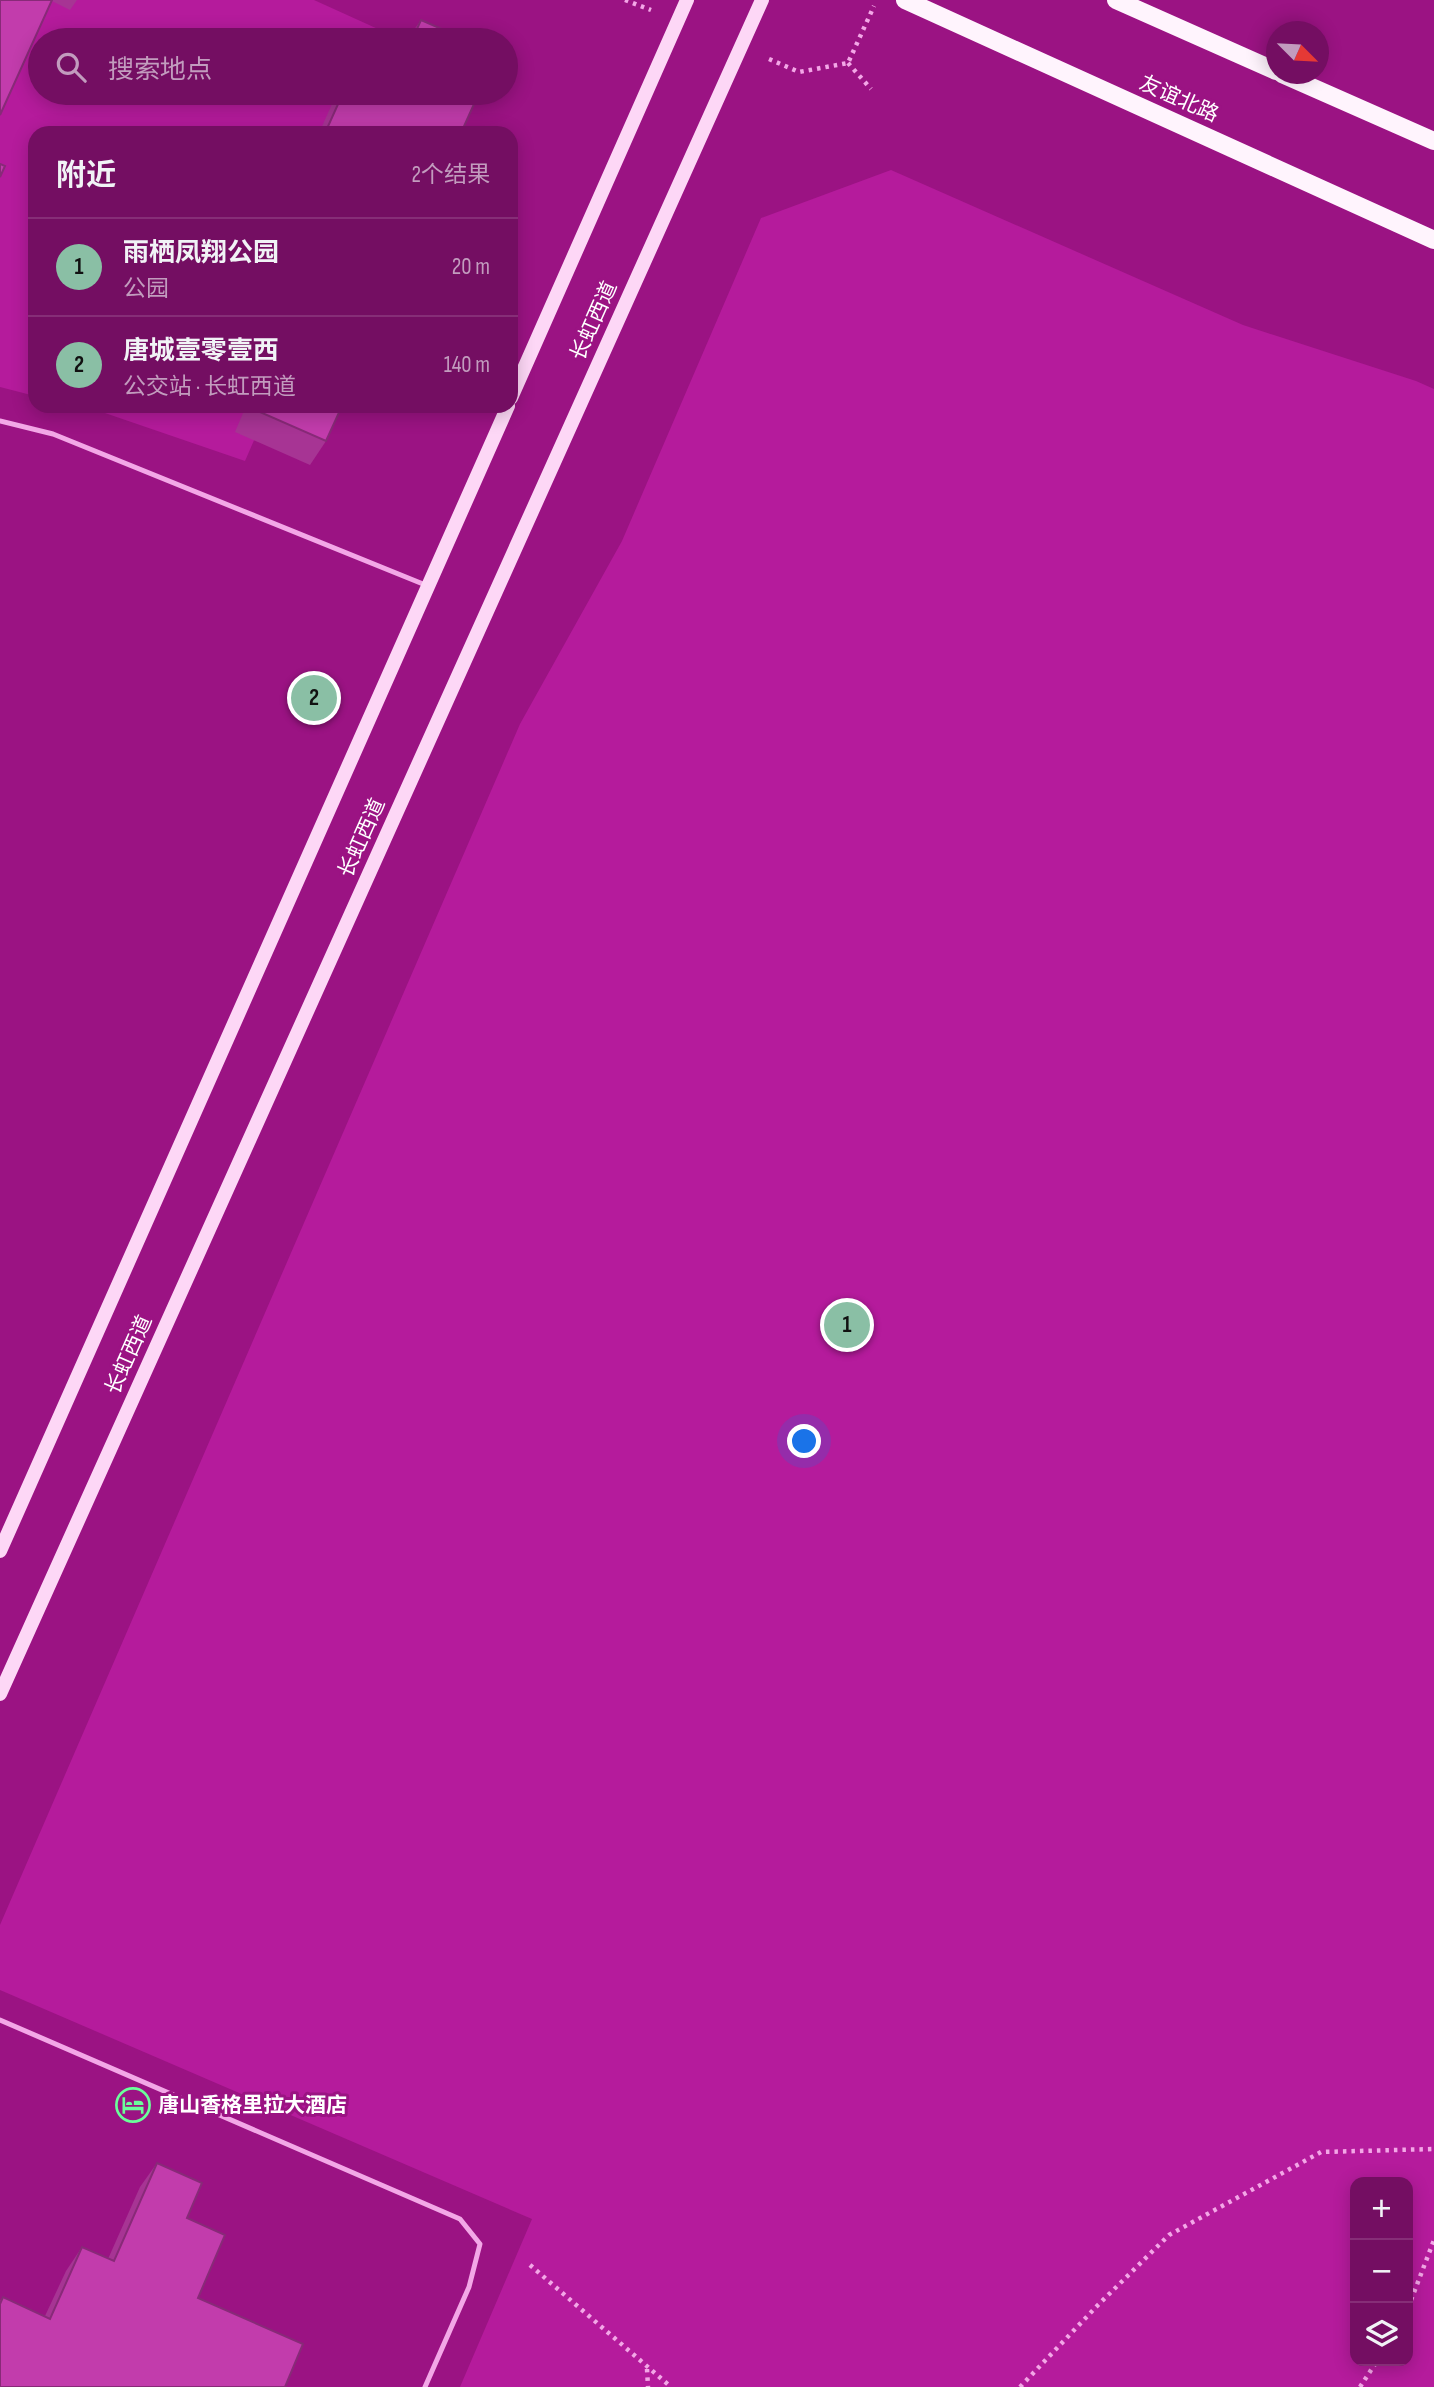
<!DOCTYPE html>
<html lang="zh">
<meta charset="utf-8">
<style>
:root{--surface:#740e62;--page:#791768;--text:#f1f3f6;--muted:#c29cbe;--line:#862e77;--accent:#8abfa5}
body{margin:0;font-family:"Sofia Sans Condensed","Noto Sans SC",sans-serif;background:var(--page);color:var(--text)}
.controls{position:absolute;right:21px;bottom:21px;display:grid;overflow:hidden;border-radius:14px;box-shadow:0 4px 18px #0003}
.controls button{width:63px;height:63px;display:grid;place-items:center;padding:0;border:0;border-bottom:2px solid var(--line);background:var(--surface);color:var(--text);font:35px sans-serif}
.compass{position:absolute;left:1266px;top:21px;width:63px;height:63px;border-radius:50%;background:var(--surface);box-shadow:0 4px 18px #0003;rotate:114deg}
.you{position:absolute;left:805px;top:1442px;width:24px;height:24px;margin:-18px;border:5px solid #fff;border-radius:50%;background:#1a73e8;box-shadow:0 0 0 10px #1a73e833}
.badge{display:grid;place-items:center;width:46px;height:46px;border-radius:50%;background:var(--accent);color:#111;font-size:23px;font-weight:700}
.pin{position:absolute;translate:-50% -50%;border:4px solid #fff;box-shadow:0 2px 7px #0006}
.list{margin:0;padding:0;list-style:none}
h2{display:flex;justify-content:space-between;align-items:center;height:91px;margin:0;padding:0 28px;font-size:30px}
h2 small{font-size:23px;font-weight:400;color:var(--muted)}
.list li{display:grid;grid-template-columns:46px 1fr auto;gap:21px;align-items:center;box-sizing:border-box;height:98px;padding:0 28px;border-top:2px solid var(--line)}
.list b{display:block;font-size:26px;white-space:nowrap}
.list p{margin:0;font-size:23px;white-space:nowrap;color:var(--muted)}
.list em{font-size:23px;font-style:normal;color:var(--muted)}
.icon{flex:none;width:38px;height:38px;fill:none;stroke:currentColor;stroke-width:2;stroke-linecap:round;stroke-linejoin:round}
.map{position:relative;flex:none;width:1434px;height:2387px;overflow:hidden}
.search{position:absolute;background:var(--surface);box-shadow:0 4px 18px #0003;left:28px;top:28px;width:490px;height:77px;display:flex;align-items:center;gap:18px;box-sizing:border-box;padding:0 24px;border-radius:38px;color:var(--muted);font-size:26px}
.panel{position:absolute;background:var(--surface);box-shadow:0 4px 18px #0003;left:28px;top:126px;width:490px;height:287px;border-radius:21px}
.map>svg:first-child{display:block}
.green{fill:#b51b9c;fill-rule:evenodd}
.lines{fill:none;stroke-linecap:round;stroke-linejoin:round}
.path{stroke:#f3a7e7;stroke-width:4.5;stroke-dasharray:3.5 5;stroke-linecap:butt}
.service{stroke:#f3a7e7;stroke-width:5}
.secondary{stroke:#fdd7f6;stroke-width:14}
.primary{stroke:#fff4fd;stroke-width:18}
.wall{fill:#a73494}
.building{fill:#c23cac;stroke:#882a78;stroke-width:2}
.labels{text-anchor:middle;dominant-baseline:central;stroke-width:6;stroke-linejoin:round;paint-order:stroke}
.street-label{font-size:21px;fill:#fff;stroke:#9b1383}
.poi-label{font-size:21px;font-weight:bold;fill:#fff;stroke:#9b1383;text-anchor:start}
</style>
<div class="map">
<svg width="1434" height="2387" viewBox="0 0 1434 2387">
<rect width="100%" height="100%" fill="#9b1383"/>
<g class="green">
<path d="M0 0H314L389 34 390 40H40V93H396L389 133H35V396L0 387Z"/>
<path d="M891 170 1243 325 1416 381 1434 389V2387H460L532 2219 0 1990V1925L520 724 622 541 761 218ZM1355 2182H1408V2361H1355Z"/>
<path d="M78 406H269L245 461 102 412Z"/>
</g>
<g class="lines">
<g class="path">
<path d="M625 0 651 10"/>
<path d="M769 59 799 72 848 63 874 6"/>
<path d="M848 63 871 89"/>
<path d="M530 2265 671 2387"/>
<path d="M1408 2308 1434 2240"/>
<path d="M647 2369 648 2387"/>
<path d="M1020 2387 1097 2306 1169 2235 1321 2152 1434 2149"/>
<path d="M1360 2387 1377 2361"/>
</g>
<g class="service">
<path d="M0 421 53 434 428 586"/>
<path d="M0 2020 460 2219 480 2244 469 2287 425 2387"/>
</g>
<g class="secondary">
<path d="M511 398 687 0"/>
<path d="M0 1551 508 406"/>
<path d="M0 1694 762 0"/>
</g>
<g class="primary">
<path d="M905 0 1434 240"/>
<path d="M1116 0 1276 71"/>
<path d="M1282 74 1434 141"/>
</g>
</g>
<g class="wall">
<path d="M0 0H77L70 10 52 1Z"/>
<path d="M421 20 467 40H407Z"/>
<path d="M337 93H479L461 133H319Z"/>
<path d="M246 406H342L326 441 310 465 235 432Z"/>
<path d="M157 2163 202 2183 0 2387V2301L3 2297 45 2316 66 2271 82 2247 108 2259 140 2187Z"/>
</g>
<g class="building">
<path d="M0 0H52L0 115Z"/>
<path d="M421 20 467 40H412Z"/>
<path d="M343 93H479L461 133H325Z"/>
<path d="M0 164 5 166 0 177Z"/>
<path d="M252 406H342L326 441 251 408Z"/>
<path d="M157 2163 202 2183 187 2218 225 2235 198 2298 303 2344 285 2387H0V2304L3 2297 50 2319 82 2247 114 2261Z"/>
</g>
<defs>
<g id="hotel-ring" transform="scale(1.75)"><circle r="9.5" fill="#9b1383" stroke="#6aff9a" stroke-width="1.5"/><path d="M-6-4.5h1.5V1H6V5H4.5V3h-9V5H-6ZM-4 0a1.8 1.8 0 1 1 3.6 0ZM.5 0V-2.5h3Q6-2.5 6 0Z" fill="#6aff9a"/></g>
</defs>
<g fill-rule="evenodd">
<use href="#hotel-ring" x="133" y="2105"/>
</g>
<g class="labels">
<g class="street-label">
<text transform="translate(1179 99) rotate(24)">友谊北路</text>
<text transform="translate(594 321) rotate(-66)">长虹西道</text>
<text transform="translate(362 838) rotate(-66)">长虹西道</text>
<text transform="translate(129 1355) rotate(-66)">长虹西道</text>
</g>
<g class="poi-label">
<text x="158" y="2105">唐山香格里拉大酒店</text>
</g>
</g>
</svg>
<div class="controls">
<button>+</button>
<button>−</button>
<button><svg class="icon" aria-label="layers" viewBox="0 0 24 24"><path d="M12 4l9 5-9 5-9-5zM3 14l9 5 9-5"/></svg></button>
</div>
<svg class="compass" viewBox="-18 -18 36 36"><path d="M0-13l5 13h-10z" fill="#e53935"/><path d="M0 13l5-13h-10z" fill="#c29cbe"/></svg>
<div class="you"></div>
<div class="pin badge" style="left:847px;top:1325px">1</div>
<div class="pin badge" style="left:314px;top:698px">2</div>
<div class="search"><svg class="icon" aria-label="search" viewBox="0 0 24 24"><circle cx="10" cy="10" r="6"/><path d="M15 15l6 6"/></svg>搜索地点</div>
<section class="panel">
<h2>附近<small>2个结果</small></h2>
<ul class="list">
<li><span class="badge">1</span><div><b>雨栖凤翔公园</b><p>公园</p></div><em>20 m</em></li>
<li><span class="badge">2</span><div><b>唐城壹零壹西</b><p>公交站 · 长虹西道</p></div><em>140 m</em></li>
</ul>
</section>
</div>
